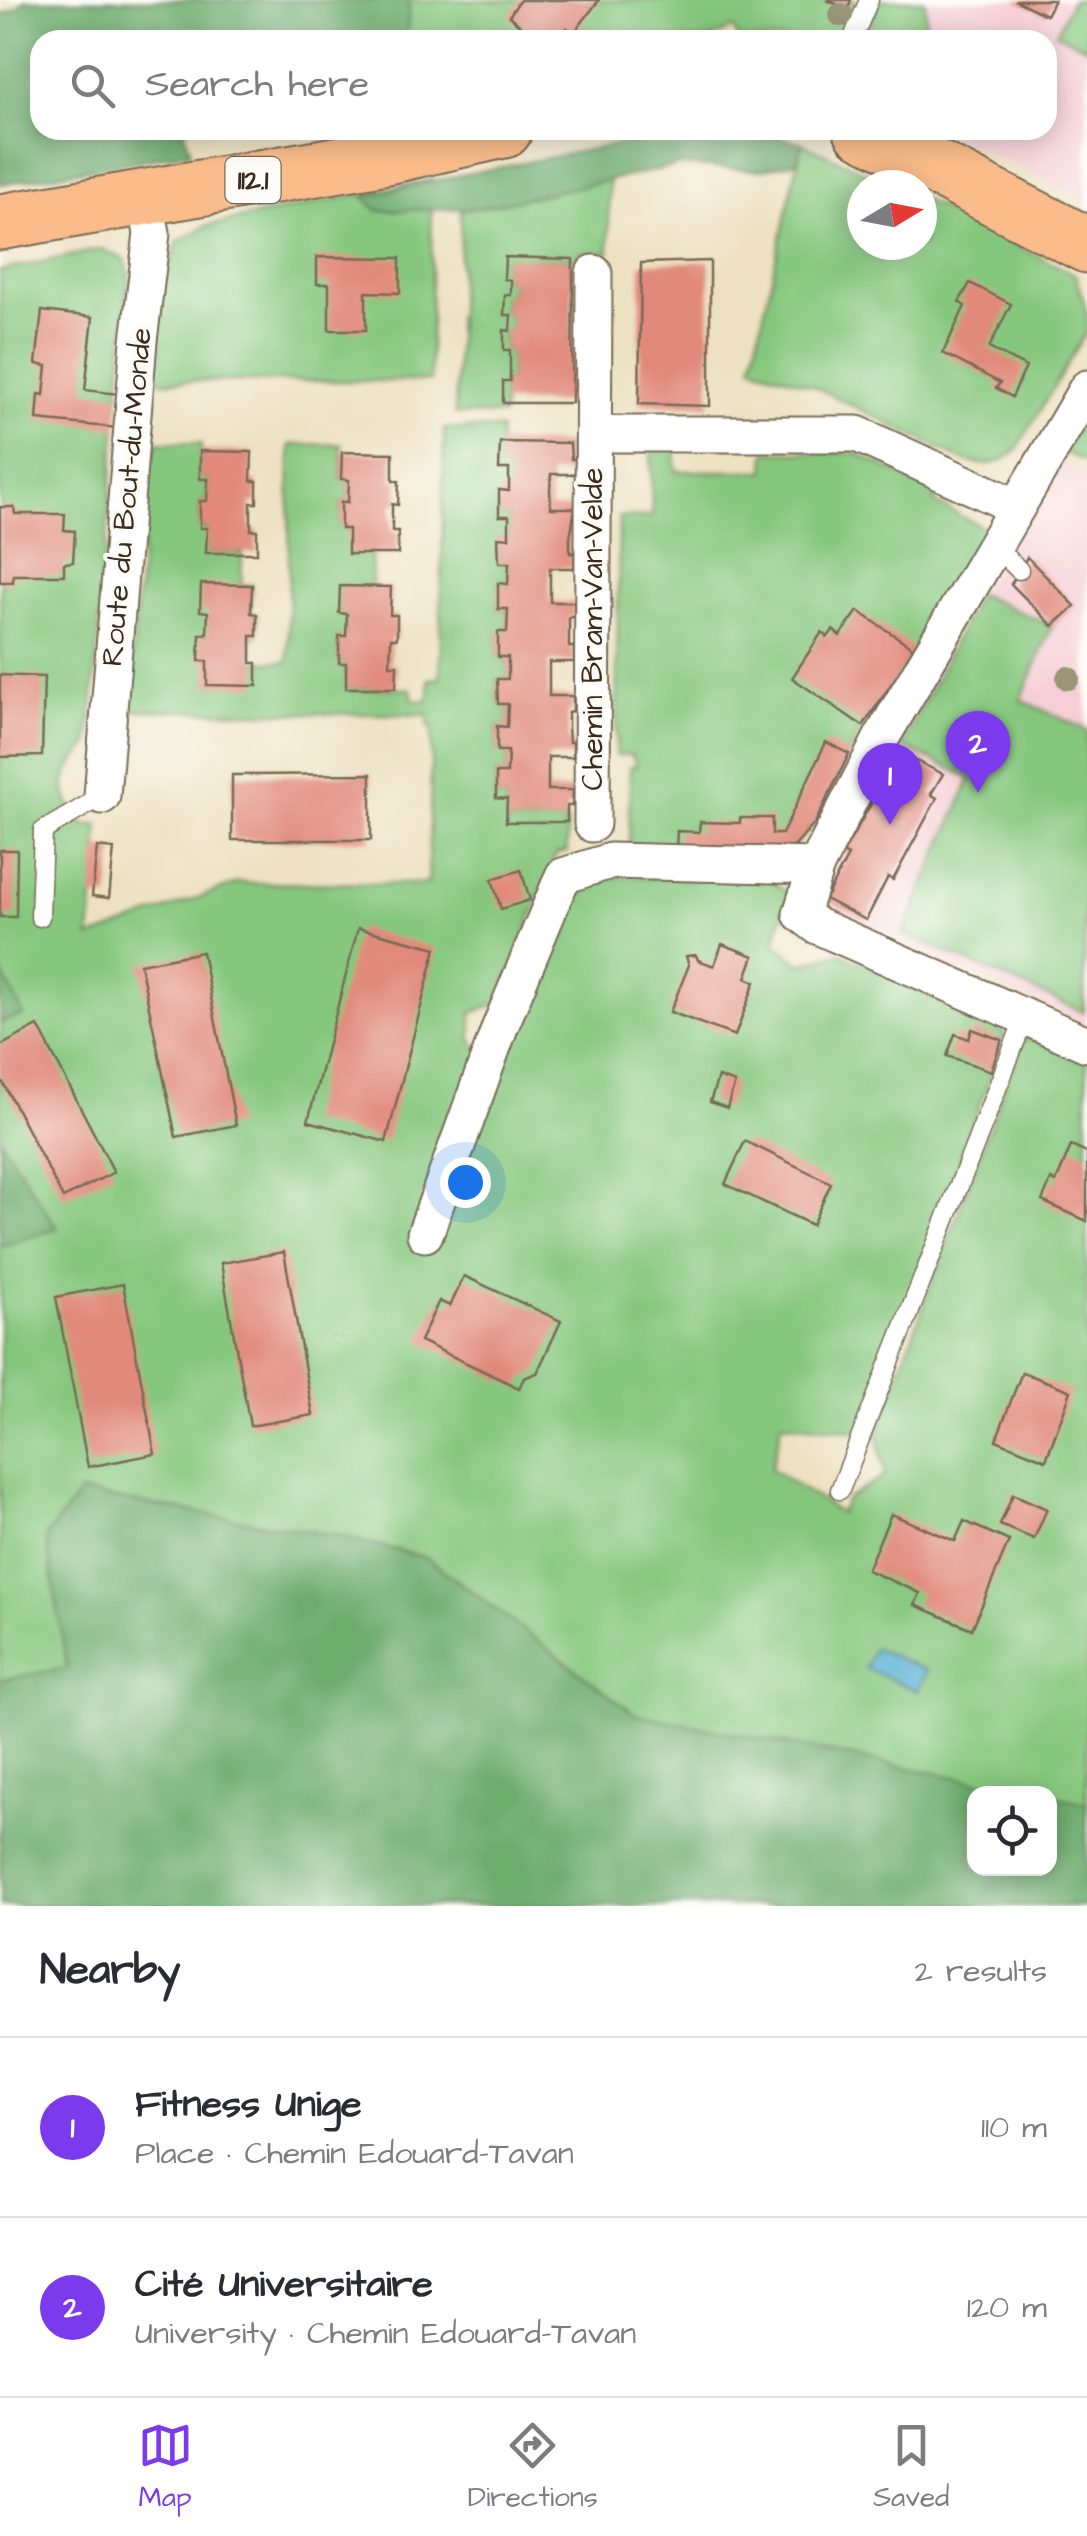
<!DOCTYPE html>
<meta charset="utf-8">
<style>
:root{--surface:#fff;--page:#f2f2f3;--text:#2b2b33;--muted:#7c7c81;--line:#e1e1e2;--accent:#7c3aed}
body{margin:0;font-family:"Architects Daughter",sans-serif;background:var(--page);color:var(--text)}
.controls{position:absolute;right:30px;bottom:30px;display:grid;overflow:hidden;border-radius:20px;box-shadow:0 5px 25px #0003}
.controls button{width:90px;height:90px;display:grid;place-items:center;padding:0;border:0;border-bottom:2px solid var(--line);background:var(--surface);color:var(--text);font:50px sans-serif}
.compass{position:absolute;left:847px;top:170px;width:90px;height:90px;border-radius:50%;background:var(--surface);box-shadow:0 5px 25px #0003;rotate:80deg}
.you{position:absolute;left:465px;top:1182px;width:35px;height:35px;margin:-25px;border:8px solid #fff;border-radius:50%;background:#1a73e8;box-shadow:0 0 0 15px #1a73e833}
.badge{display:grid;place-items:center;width:65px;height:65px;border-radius:50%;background:var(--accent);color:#fff;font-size:32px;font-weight:700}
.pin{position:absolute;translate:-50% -82px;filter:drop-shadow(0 2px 5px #0008)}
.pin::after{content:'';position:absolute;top:52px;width:35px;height:30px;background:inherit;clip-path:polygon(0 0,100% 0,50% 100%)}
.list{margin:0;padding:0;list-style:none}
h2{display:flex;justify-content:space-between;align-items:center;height:130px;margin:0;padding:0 40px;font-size:42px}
h2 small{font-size:32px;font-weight:400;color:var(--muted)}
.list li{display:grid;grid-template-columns:65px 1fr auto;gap:30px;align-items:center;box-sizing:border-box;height:180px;padding:0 40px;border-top:2px solid var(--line)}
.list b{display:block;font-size:38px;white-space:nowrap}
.list p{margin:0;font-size:32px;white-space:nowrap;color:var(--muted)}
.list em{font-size:32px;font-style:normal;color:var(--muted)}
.icon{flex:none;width:55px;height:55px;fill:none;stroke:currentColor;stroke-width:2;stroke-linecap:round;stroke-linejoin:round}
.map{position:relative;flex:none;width:1087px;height:1906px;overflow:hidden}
.search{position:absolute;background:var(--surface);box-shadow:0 5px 25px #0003;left:30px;right:30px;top:30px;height:110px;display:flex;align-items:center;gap:25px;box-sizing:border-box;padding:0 35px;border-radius:30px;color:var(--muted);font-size:38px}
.sheet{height:490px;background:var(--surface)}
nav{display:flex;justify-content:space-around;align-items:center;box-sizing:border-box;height:140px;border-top:2px solid var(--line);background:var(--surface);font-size:28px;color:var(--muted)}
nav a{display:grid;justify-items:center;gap:5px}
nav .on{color:var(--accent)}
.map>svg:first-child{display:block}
.built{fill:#f6cfd6}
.green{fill:#86c77e;stroke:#60784e;stroke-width:2.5}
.forest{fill:#6cac6d;stroke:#546b46;stroke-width:2.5}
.water{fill:#58b2d6;stroke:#4a6e7a;stroke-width:2.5}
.building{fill:#e18a7b}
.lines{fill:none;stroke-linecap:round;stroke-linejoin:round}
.lane-casing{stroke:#796a57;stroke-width:21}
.street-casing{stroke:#796a57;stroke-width:39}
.primary-casing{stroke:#796a57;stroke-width:59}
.lane{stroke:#fff;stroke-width:18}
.street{stroke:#fff;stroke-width:35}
.primary{stroke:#f9bc8a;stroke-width:55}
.tree{fill:#989677}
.labels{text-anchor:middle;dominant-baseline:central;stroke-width:8;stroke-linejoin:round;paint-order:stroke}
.shield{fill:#fdfcf7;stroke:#75695f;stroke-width:2.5}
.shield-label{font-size:28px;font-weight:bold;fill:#3b2a1e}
.street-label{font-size:30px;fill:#3b2a1e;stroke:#fdfcf7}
</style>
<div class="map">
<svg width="1087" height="1906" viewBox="0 0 1087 1906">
<rect width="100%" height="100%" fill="#fdfcf7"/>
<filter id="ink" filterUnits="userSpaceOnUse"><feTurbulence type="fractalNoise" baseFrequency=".01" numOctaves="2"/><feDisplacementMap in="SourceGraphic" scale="20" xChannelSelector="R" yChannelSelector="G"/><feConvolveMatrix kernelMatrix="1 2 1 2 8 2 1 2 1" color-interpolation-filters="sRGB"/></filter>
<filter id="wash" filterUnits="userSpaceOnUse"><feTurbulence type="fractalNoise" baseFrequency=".0048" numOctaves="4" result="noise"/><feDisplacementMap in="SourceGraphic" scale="40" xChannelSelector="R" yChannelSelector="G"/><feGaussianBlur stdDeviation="2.25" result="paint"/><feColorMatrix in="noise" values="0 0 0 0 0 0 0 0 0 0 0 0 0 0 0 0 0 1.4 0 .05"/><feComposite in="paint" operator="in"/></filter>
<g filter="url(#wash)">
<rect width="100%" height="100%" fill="#ede1c1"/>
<g class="built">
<path d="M879 0H1087V201L940 130H1047V40H865Z"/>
<path d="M1059 463 1087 475V1025L813 902 925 684Z"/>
</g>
<g class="green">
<path d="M410 0H856L839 40H739L733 28 709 40H406Z"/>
<path d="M879 0H925L926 23 933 40H865Z"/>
<path d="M1072 0H1087V48L1056 33Z"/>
<path d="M802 143 893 185H862V245H922V199L1076 275 1087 313V331L1016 451C997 467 983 467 960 459L811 385 752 366Z"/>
<path d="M432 179 430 381H155L163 278 178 242 206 226Z"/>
<path d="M609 180V253L579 252 578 259 505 258 504 279 511 280V295H505L504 314 511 315 510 331H504V350H510V381H503V415L455 414 461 209 479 208Z"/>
<path d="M101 249 125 260 129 274 89 744C61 776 55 788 83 825H99L90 938 238 883 428 884 432 727 428 726 429 715 127 710 152 442 201 444 200 478 208 479 207 501 200 502V528H207V553H242L241 584 252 585 251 613 257 614V636L251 637V662H288L290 445 342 444 341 479 349 480 348 502H341V528L348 529 371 554 372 587H340L339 613 347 614 346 636H339V662L346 663 347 688 411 689 413 701 429 700V679L440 678 444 429H500L499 468 509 469V491H500V516H509V538H498L499 562 509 563 508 584 499 583 498 609H508L507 632 498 633V656L508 657V679L497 680 498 701 508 704 507 727H497V750L508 751 507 773 496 774V798L507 799 506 822H567V852L556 854 498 1004 472 1013V1041L482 1051 557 907 590 877 767 878 789 894 775 943 801 964 840 953 997 1022 1005 1036 860 1432 782 1423 771 1469 840 1513 847 1499 885 1476 877 1432 1021 1042 1031 1038 1087 1062V1803L635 1714 427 1558 348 1538 81 1493 46 1536 68 1669 0 1680V271Z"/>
<path d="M1087 411V463L1063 452Z"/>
<path d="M675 443 676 471H765L766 452 856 453 938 492 934 502 986 529 915 649 863 726 815 823 794 847 783 852 629 849 630 767 636 766 632 755H616L619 517H652L651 452 656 444Z"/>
<path d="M978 594 1052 626 1021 700 1087 730 1084 1012 903 934 971 778 902 746Z"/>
</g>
<g class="forest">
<path d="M25 0H410L406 40H40V130H188L184 132 191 152 0 184V16L18 7Z"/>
<path d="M690 130H757L802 143 796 162 759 170 680 165 479 208 378 211 364 197 460 175Z"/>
<path d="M0 969 24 1015 0 1023Z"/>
<path d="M0 1139 57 1228 0 1247Z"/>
<path d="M80 1493 348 1538 427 1558 635 1714 1037 1793 974 1794V1868H1050V1796L1087 1803V1906H0V1680L67 1668 46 1536Z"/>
</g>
<path class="water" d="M874 1648 927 1671 918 1691 865 1668Z"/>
<g id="blocks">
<g class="building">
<path d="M520 0H599L574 33 567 28 557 40H537L509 16Z"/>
<path d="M827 0H851L848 9Z"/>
<path d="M1015 0H1054L1046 15Z"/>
<path d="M317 257 400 258V293L366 292V330H329V284H317Z"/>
<path d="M505 257 573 259 572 403H503V381H510V350H504V330L510 331 511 315H504L505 295H511V280L504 279Z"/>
<path d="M710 261V406L639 404 641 263Z"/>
<path d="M970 283 1011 304 989 348 1026 367 1012 397 996 388 1000 383 943 353 965 306 959 302Z"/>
<path d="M42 311 93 317 85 390 119 394 117 428 37 420 39 394 44 395 47 366 36 364Z"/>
<path d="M500 442 570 443 571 459H576L575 474H551L550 490 551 508H575L570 538V553H575L574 568H550V602H574L575 617H569V647H574V662H549V696H573V711L568 712V727L569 742H573V757H548V790H573L572 806H567V822H506L507 799 496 798V773H507L508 751H497V726L507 727 508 704H498L497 679H508V657H498V632H507L508 609H498V583L508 584 509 563H499L498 537 509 538V516H499V490L509 491V469H499Z"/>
<path d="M200 451 252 452 251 481H257V503H251V530H257V553H206L207 528H200V501H207L208 479H200Z"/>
<path d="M342 452 393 453V481H399L398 505 392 504V531H398V554H348V529H341V502H348L349 480 341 479Z"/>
<path d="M0 507H14L15 514H65L64 530 75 531 73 562 64 563V575H13V582H0Z"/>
<path d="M1027 557 1075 606 1053 626 1011 584Z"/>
<path d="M201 584 252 585 251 613 257 614V636H251V663H257V686L207 685V661H199L200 634H207L208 612 200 611Z"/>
<path d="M340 586 391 587 390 615H397V638H391L390 665H397L396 688H346V663H339V636H346L347 614 339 613Z"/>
<path d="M858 611 915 649 863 726 792 678 822 632 828 637 833 630 840 636Z"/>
<path d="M0 675 44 677 42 756 0 757Z"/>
<path d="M826 742 849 754 815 823 794 847 783 852 676 849 677 831 699 832 700 822 740 823V818H772V834H782Z"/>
<path d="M900 753 943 774 931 794 937 798 893 880 888 877 866 920 825 899 848 856 843 853Z"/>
<path d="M371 774V840H232V775Z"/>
<path d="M97 847 114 849 109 898 92 896Z"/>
<path d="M0 850H17L16 917H0Z"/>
<path d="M521 870 530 900 501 909 492 879Z"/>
<path d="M358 928 436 948 386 1142 308 1121Z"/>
<path d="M722 944 754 956 746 978 755 982 735 1036 670 1012 689 965 686 956 696 955 698 960 714 966Z"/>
<path d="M202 952 236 1125 176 1137 140 964Z"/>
<path d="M38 1026 114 1172 63 1198 0 1077V1046Z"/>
<path d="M972 1029 1002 1040 991 1071 947 1056 955 1034 969 1039Z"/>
<path d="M718 1077 735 1083 727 1108 710 1102Z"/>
<path d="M745 1141 831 1183 812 1225 725 1184Z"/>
<path d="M1071 1146 1087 1153V1221L1042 1201 1051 1180 1056 1182Z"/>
<path d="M284 1252 313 1415 250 1426 221 1263Z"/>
<path d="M464 1276 561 1321 537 1373 524 1378 519 1388 420 1341 439 1301 450 1306Z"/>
<path d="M123 1284 155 1454 88 1467 56 1297Z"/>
<path d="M1022 1372 1071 1391 1046 1460 996 1440Z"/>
<path d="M1013 1494 1047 1509 1034 1539 1000 1525Z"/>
<path d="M891 1514 955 1541 964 1521 1009 1541 972 1629 915 1605 920 1593 867 1570Z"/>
</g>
</g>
</g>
<g filter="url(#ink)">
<use href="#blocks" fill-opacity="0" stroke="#796a57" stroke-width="2.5"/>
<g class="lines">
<g class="lane-casing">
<g id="lane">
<path d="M852 40 869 0"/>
<path d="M994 545 1019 570"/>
<path d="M40 917 43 831 102 796"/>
<path d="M840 1490 1025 1017"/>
</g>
</g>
<g class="street-casing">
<g id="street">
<path d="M1087 388 882 737 816 866 801 914 817 926 1087 1044"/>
<path d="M594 434H857L1017 507"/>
<path d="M102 796 139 341 152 233 145 199"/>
<path d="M592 824 594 273"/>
<path d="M425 1234 500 1027 563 876 610 861 816 866"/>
</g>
</g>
<g class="primary-casing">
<g id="primary">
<path d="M862 130 1087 245"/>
<path d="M0 222 388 156 504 130"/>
</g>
</g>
<use href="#lane" class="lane"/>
<use href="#street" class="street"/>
<use href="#primary" class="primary"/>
</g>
<g class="tree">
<circle cx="841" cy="15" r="12"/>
<circle cx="1068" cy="678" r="12"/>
</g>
</g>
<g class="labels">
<rect class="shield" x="225.5" y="157" width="55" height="46" rx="8"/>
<g class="shield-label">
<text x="253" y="180">112.1</text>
</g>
<g class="street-label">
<text transform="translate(127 497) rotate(-85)">Route du Bout-du-Monde</text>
<text transform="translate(593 629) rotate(-90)">Chemin Bram-Van-Velde</text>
</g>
</g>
</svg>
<div class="controls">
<button><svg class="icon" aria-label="locate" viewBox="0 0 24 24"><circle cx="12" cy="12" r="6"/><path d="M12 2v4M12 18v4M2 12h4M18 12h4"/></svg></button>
</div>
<svg class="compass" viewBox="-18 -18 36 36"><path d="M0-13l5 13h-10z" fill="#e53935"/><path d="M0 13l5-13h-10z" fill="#7c7c81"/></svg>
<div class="you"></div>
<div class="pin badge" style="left:890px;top:825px">1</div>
<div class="pin badge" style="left:978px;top:793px">2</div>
<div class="search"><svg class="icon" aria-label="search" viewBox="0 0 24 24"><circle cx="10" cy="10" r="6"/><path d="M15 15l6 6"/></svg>Search here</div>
</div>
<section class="sheet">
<h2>Nearby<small>2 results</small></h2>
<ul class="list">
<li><span class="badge">1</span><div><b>Fitness Unige</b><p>Place · Chemin Edouard-Tavan</p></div><em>110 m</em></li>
<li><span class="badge">2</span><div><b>Cité Universitaire</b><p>University · Chemin Edouard-Tavan</p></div><em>120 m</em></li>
</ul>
</section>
<nav>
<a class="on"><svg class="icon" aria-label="map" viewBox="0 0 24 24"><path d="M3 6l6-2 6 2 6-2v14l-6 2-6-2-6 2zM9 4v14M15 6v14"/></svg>Map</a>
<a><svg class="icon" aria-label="directions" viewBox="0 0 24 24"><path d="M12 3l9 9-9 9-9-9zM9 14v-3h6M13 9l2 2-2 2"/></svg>Directions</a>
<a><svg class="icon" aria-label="saved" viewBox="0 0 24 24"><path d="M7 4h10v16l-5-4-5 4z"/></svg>Saved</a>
</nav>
